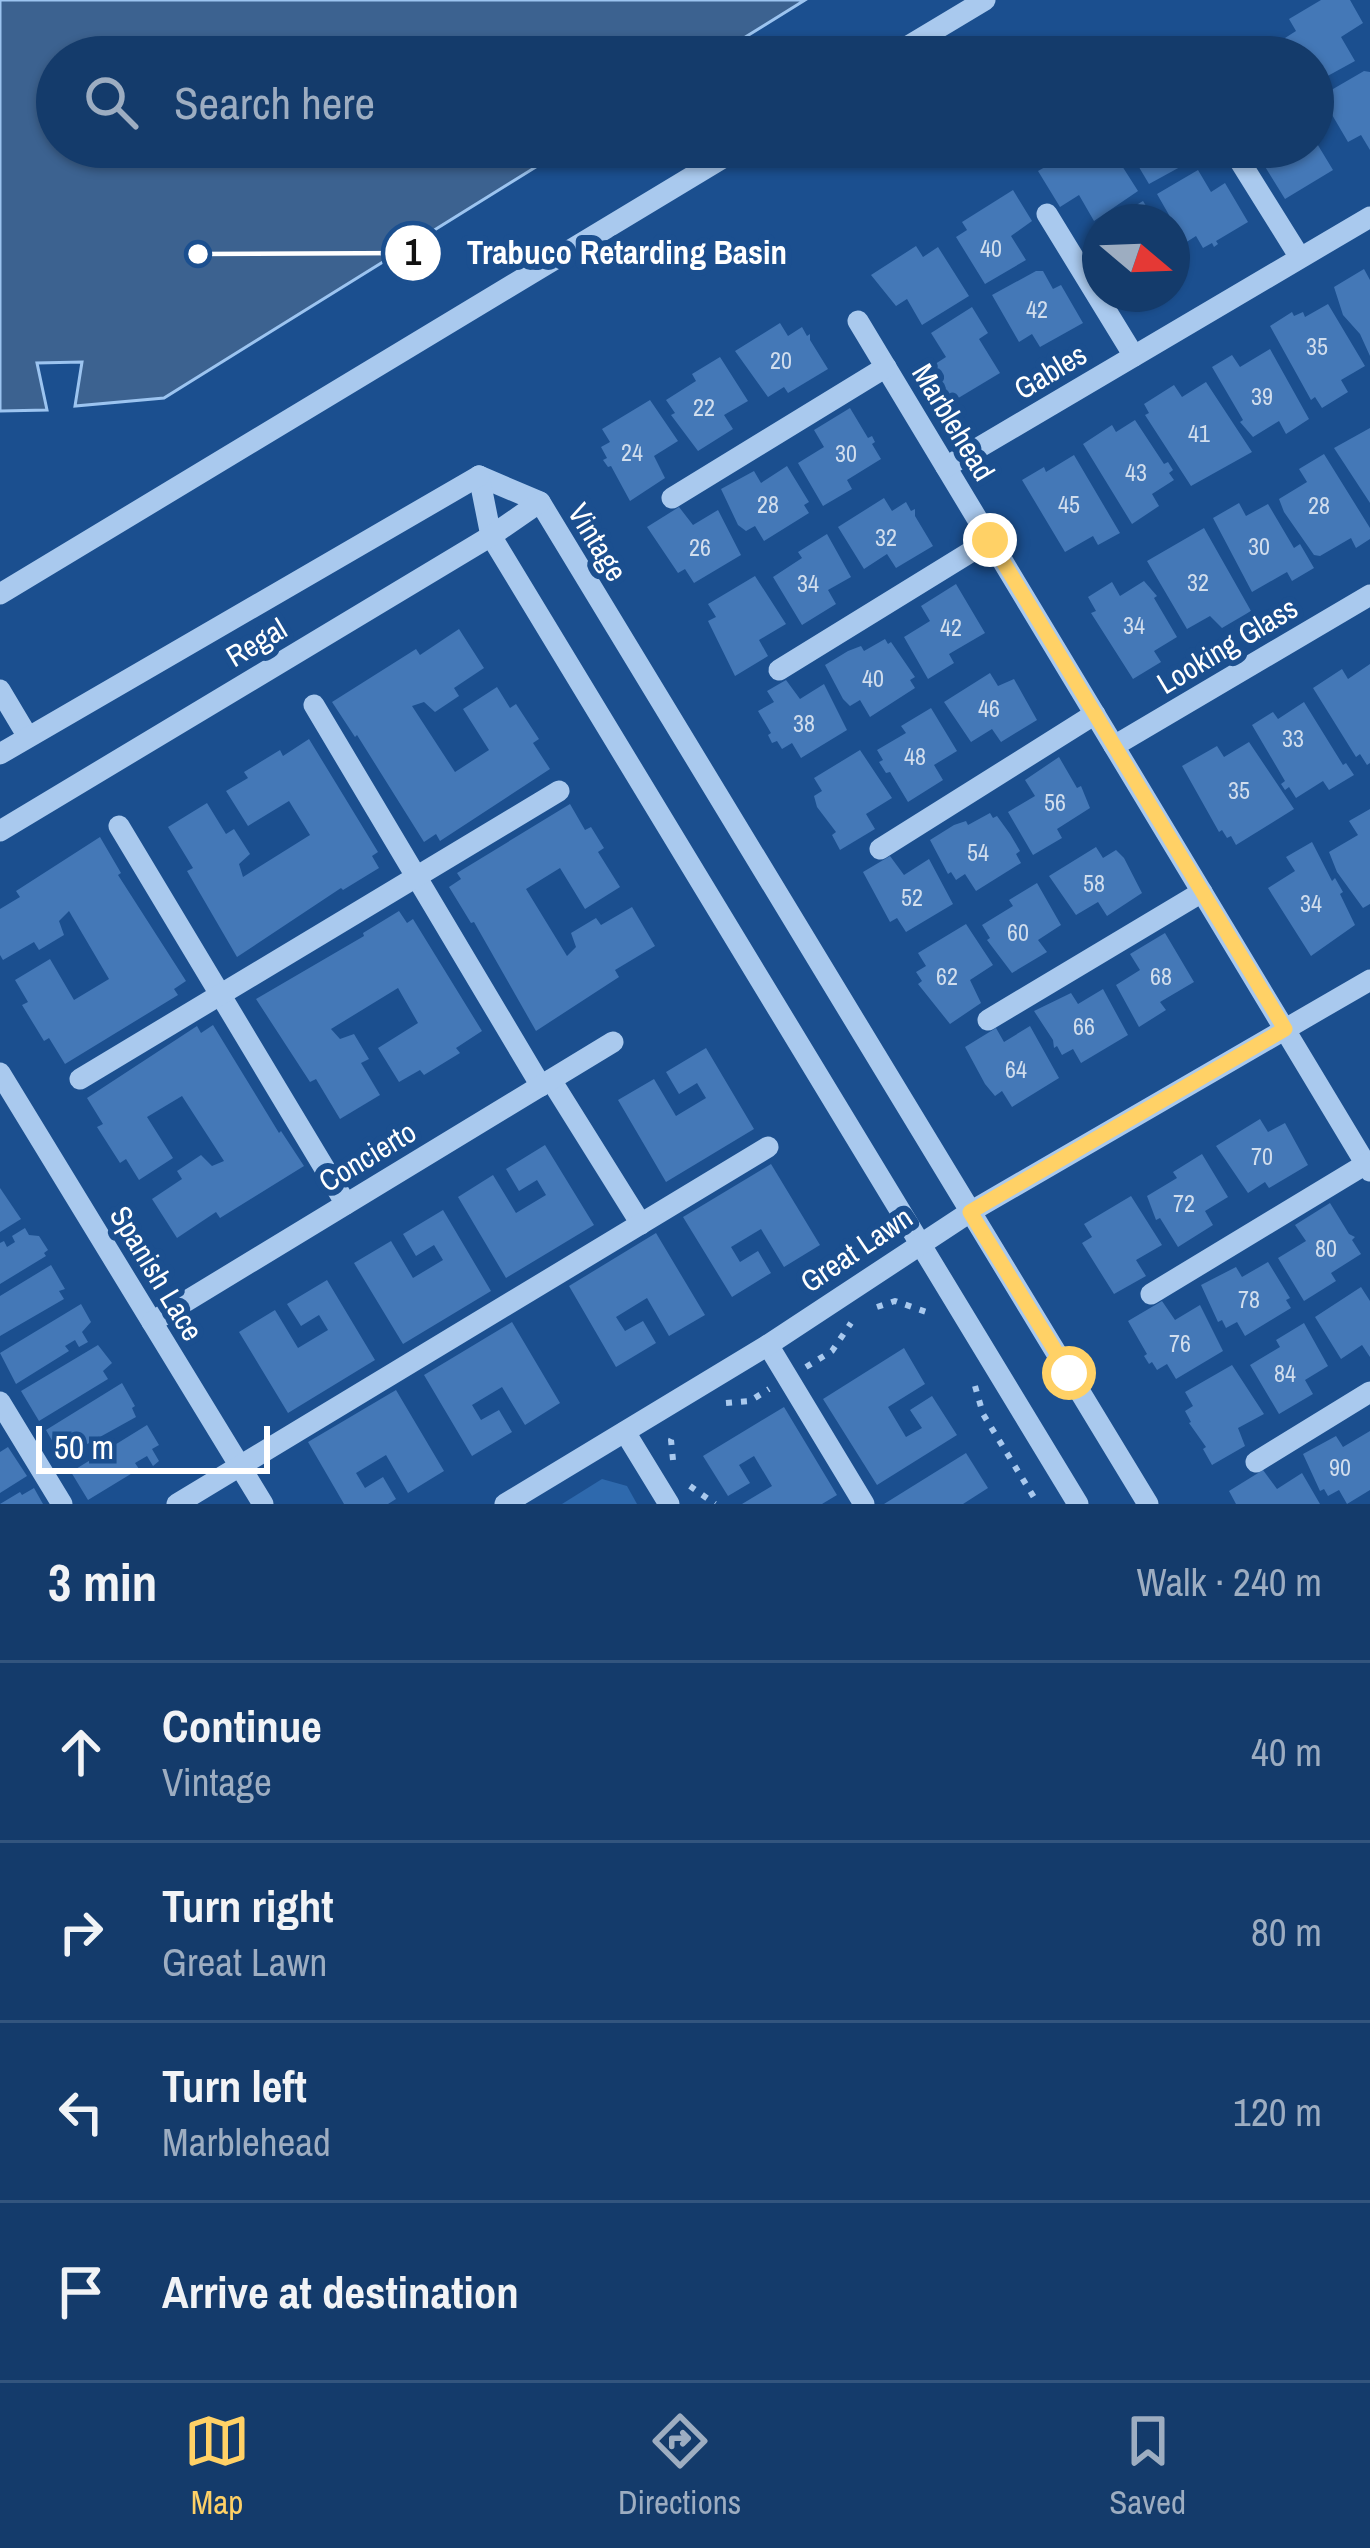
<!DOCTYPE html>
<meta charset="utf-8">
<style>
:root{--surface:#143b6b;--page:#1d4271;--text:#f1f3f6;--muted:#9dadc1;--line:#33557e;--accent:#ffd166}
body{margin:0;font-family:"Archivo Narrow",sans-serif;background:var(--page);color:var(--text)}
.compass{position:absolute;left:1082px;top:204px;width:108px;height:108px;border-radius:50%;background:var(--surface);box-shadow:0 3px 9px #0004;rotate:109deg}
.scale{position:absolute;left:36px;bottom:30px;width:234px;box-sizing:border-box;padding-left:12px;border:6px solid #fff;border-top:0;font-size:33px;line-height:42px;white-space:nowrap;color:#fff;-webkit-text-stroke:9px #1b4f8f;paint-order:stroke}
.stop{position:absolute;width:36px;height:36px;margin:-27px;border:9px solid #ffd166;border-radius:50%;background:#fff}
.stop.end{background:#ffd166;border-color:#fff;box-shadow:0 3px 12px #0008}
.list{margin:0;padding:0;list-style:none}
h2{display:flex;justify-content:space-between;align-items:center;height:156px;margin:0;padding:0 48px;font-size:51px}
h2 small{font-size:39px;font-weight:400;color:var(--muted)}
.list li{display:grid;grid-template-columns:78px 1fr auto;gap:36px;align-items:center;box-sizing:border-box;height:180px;padding:0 48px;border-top:3px solid var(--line)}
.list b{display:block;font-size:45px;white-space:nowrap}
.list p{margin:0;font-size:39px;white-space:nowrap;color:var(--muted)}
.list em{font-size:39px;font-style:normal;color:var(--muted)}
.icon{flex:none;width:66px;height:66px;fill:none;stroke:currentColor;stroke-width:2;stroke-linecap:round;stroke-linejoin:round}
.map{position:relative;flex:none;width:1370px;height:1504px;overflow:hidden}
.search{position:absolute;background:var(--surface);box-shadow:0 3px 9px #0004;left:36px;right:36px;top:36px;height:132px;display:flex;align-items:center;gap:30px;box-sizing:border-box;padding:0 42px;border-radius:66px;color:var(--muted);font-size:45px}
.sheet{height:876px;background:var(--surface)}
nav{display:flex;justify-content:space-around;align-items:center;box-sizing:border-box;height:168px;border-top:3px solid var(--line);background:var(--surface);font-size:33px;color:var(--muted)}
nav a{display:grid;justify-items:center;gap:6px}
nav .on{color:var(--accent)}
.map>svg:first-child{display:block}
.green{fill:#2e69ad}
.water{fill:#3c6290;stroke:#9cc4f0;stroke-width:3}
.building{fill:#4478b7}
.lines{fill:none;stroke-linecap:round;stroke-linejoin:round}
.path{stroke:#a9c9ee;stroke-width:6;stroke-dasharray:6 9;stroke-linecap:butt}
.minor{stroke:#a9c9ee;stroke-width:21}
.route{stroke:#ffd166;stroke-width:15}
.labels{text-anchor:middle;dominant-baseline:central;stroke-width:12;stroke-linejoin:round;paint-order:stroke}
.number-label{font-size:24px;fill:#d0dded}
.street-label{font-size:30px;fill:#fff;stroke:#1b4f8f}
.leader{fill:none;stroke:#fff;stroke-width:4.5}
.callout-dot{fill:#fff;stroke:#1b4f8f;stroke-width:4.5}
.mark-label{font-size:36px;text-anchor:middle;font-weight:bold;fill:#111}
.callout-label{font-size:33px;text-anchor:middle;font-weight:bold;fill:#fff;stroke:#1b4f8f;stroke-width:12;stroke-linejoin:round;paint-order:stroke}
</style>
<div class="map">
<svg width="1370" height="1504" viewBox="0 0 1370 1504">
<rect width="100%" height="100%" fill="#1b4f8f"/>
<path class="green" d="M602 1479 627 1486 637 1504H562Z"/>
<path class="water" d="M0 0H805L713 57H57V147H568L164 398 75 406 82 362 37 363 47 410 0 411Z"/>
<g class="building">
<path d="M1321 0H1350L1363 23 1341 37 1355 61 1313 84V57H1296L1285 38 1296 31 1289 19Z"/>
<path d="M1253 44 1259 53 1275 44 1283 57H1231Z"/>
<path d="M1364 71 1370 72V150L1361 135 1348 142 1321 96Z"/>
<path d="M1313 113 1324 131 1313 137 1333 170 1285 199 1264 165 1281 154 1277 147H1313Z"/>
<path d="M1080 147H1089L1093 153 1110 147 1138 191 1094 221 1079 195 1060 207 1038 171Z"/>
<path d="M1127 147H1182L1191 161 1149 184Z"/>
<path d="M1198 170 1211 192 1225 183 1248 222 1216 241 1218 244 1214 247 1212 243 1203 248 1196 236 1185 243 1157 194Z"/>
<path d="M1013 190 1032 221 1011 236 1026 260 985 284 956 237 967 230 962 222Z"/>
<path d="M1143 201 1156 222H1108Z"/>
<path d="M916 246 923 257 938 247 969 296 922 325 907 299 896 306 871 275Z"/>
<path d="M1364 269 1370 280V356L1360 334 1343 315 1334 287Z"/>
<path d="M1036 271H1043L1053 289 1061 285 1083 323 1040 347 1032 334 1019 342 992 295Z"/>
<path d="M1328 304 1365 366 1341 380 1348 392 1322 408 1315 397 1311 400 1270 326 1292 312 1294 316 1303 312 1305 317Z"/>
<path d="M972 307 988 333 979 339 1000 373 950 403 929 368 946 357 931 333Z"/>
<path d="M780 323 788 336 802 327 807 336 810 334V340L828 369 788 393 784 387 768 397 735 351Z"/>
<path d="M1270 349 1309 419 1286 434 1279 421 1253 437 1240 422 1243 420 1212 367 1232 355 1240 367Z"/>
<path d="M720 357 748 401 724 415 733 429 698 451 671 415 675 413 666 400 696 381 692 374Z"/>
<path d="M1206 382 1252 452 1191 486 1145 415 1149 413 1144 404 1174 385 1182 397Z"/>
<path d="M650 400 678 441 654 456 665 478 630 501 611 466 608 467 603 460 607 458 601 447 610 442 602 429Z"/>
<path d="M850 408 868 438 872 436 875 442 872 444 881 459 847 480 852 489 823 506 798 463 824 447 814 430Z"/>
<path d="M1135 420 1164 464 1168 462 1173 470 1169 473 1174 480 1152 494 1159 506 1132 524 1083 444 1112 425 1116 432Z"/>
<path d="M1370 428V503L1334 448Z"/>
<path d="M1324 454 1370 528V539L1356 548 1351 538 1320 556 1314 555 1284 512 1279 499 1307 482 1299 469Z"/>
<path d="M1074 455 1120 533 1098 545 1093 536 1065 552 1022 480 1044 467 1046 472Z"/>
<path d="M787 466 809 502 804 505 809 513 764 541 755 526 746 531 738 525 721 489 754 471 761 483Z"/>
<path d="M884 498 892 511 906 502 911 511 915 509V516L933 546 896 568 887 554 864 569 838 527Z"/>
<path d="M1239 503 1246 516 1268 504 1294 548 1300 544 1314 568 1292 581 1287 572 1252 592 1213 518Z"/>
<path d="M679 507 693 525 718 510 741 555 694 583 685 569 678 573 647 527Z"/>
<path d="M1204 528 1251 611 1222 628 1210 616 1187 629 1147 561Z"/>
<path d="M827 534 851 577 828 590 836 604 802 625 773 577 802 558 798 552Z"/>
<path d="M755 576 786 624 759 640 768 656 735 676 708 621 716 617 708 604Z"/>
<path d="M1144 581 1157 596 1154 598 1177 637 1154 651 1161 662 1133 679 1091 613 1096 611 1088 597 1112 582 1120 596Z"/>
<path d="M956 584 985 633 949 654 954 663 928 679 904 637 930 621 921 606Z"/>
<path d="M459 629 484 668 454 688 459 696 435 712 424 702 412 706 455 772 489 750 463 709 497 687 510 708 516 704 539 739 533 743 550 769 440 841 436 834 424 842 357 735 355 737 332 702 416 649 420 655Z"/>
<path d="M885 639 888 644 891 642 915 677 910 680 915 688 870 717 860 700 850 706 843 699 825 665 848 651 861 646 864 651Z"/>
<path d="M1370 664V763L1367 765 1360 754 1356 757 1313 688 1342 669 1348 679Z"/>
<path d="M990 673 998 686 1014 679 1037 720 1001 742 992 729 971 742 944 702Z"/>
<path d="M786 680 800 699 824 684 847 730 801 758 792 743 782 749 777 741 772 743 768 735 771 733 758 711 774 702 767 691Z"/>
<path d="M1304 702 1343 765 1346 763 1354 775 1329 790 1323 781 1296 798 1289 787 1285 790 1281 784 1285 781 1252 725 1273 712 1278 719Z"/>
<path d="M931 708 957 751 934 765 943 780 908 802 890 772 886 773 879 762 883 760 877 750 906 733 901 726Z"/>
<path d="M309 739 378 852 372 856 379 868 343 890 341 888 237 957 187 871 193 868 168 827 207 803 226 834 234 829 250 854 239 864 243 877 310 835 289 801 248 826 226 791 248 778 244 772 280 750 283 756Z"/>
<path d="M1249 742 1294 809 1236 845 1231 836 1227 838 1222 830 1219 832 1182 766 1217 746 1224 757Z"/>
<path d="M860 750 892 798 866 814 875 829 840 850 832 835 836 832 817 807 814 796 822 791 814 778Z"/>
<path d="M1059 757 1077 788 1081 786 1090 808 1057 829 1062 838 1033 855 1008 812 1035 796 1025 780Z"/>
<path d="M570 804 585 830 591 827 604 848 598 852 620 887 585 909 560 868 526 889 567 956 576 947 571 933 596 918 601 925 632 907 655 946 615 970 619 977 536 1031 474 922 471 923 449 887 461 879 457 873Z"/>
<path d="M1370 809V904L1363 908 1337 872 1329 852 1358 835 1349 821Z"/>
<path d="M990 813 993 818 997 816 1010 834 1020 851 1016 854 1021 863 976 891 965 874 956 880 951 872 948 874 930 840 954 825 966 821 968 825Z"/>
<path d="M100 837 121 873 118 875 186 981 174 989 178 995 65 1064 49 1038 44 1041 22 1005 28 1002 15 980 50 959 74 1000 109 979 69 911 59 921 64 935 39 950 34 942 3 960 0 955V909L20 897 16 891Z"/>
<path d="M1312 842 1332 881 1335 878 1343 892 1340 894 1355 925 1311 956 1268 888 1295 871 1286 857Z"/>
<path d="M1096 847 1103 858 1116 850 1124 858 1142 893 1107 916 1098 902 1076 915 1049 876Z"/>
<path d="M890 856 904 875 929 859 953 904 906 932 897 918 890 922 863 872Z"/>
<path d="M1037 883 1061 925 1038 940 1047 952 1012 973 987 940 990 938 982 925 1013 906 1009 900Z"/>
<path d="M399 911 407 923 413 919 482 1031 456 1048 460 1053 424 1075 420 1070 399 1082 378 1048 418 1023 398 988 331 1029 340 1039 354 1034 369 1059 361 1063 380 1095 340 1119 316 1079 310 1082 256 999 364 936 363 933Z"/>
<path d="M966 924 993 965 970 980 981 1003 950 1024 918 984 922 981 916 972 926 966 918 953Z"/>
<path d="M1165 933 1194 982 1160 1002 1166 1010 1139 1027 1116 985 1140 970 1130 954Z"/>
<path d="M1103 989 1128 1035 1081 1063 1073 1049 1062 1055 1057 1046 1054 1048 1053 1040 1034 1011 1071 993 1078 1004Z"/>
<path d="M213 1025 279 1133 281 1131 304 1166 220 1218 216 1212 177 1238 152 1199 182 1179 177 1171 201 1155 212 1166 224 1161 182 1096 147 1117 173 1158 139 1180 126 1159 120 1163 97 1127 103 1124 87 1098 197 1026 201 1033Z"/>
<path d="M1030 1026 1059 1078 1012 1107 1002 1091 995 1096 985 1084 965 1047 996 1028 1004 1042Z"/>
<path d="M706 1048 754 1129 666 1182 618 1100 654 1079 676 1116 706 1098 697 1083 679 1094 666 1072Z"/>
<path d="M1260 1119 1268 1132 1285 1123 1308 1165 1269 1188 1265 1182 1248 1193 1216 1146Z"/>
<path d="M545 1145 594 1225 506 1278 458 1197 493 1175 516 1213 546 1195 537 1180 519 1191 506 1169Z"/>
<path d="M1202 1154 1228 1197 1205 1211 1213 1225 1178 1247 1160 1218 1156 1220 1147 1196 1177 1178 1173 1172Z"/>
<path d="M771 1164 820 1245 784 1267 761 1229 731 1247 740 1262 758 1251 771 1273 732 1297 683 1217Z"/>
<path d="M0 1188 21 1219 0 1232Z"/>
<path d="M1131 1196 1162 1245 1136 1260 1146 1276 1114 1294 1082 1243 1092 1237 1084 1224Z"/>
<path d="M1330 1203 1349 1234 1355 1237 1352 1240 1361 1254 1331 1273 1336 1281 1304 1301 1278 1258 1306 1241 1295 1225Z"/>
<path d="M443 1210 491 1291 403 1344 354 1263 391 1241 413 1278 443 1260 434 1245 416 1256 403 1234Z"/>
<path d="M25 1228 29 1235 39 1236 48 1250 44 1253 46 1256 0 1284V1243L4 1241 7 1247 15 1242 12 1236Z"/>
<path d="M656 1233 705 1315 669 1336 647 1298 616 1317 625 1331 643 1321 656 1343 616 1367 569 1286Z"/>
<path d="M1268 1262 1290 1298 1286 1300 1291 1308 1245 1336 1237 1322 1226 1328 1222 1320 1218 1322 1201 1285 1236 1267 1242 1277Z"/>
<path d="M51 1265 65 1289 59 1291 64 1299 0 1336V1296Z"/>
<path d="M327 1280 375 1360 288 1413 239 1332 275 1310 298 1348 328 1330 319 1315 301 1326 287 1304Z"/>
<path d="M1361 1287 1370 1301V1357L1362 1345 1341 1359 1315 1317Z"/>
<path d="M1162 1301 1175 1320 1200 1305 1223 1351 1176 1379 1167 1364 1157 1370 1152 1362 1149 1364 1144 1356 1147 1354 1128 1321Z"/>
<path d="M81 1304 91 1322 82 1332 88 1342 79 1347 75 1340 65 1346 69 1351 16 1384 0 1353Z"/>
<path d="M512 1322 560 1403 525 1425 502 1387 472 1405 481 1420 499 1410 512 1432 472 1456 424 1375Z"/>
<path d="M1304 1323 1328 1366 1305 1380 1313 1394 1279 1414 1250 1365 1280 1347 1276 1340Z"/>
<path d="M98 1345 112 1363 103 1371 108 1379 39 1421 21 1391Z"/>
<path d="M904 1348 925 1384 888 1407 906 1437 922 1428 910 1410 932 1396 957 1435 877 1485 823 1399Z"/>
<path d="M1232 1365 1264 1414 1238 1428 1245 1446 1212 1465 1203 1449 1206 1447 1189 1423 1191 1422 1185 1411 1193 1406 1185 1392Z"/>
<path d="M122 1383 135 1406 132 1408 136 1417 62 1458 46 1430Z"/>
<path d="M396 1390 444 1471 408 1493 386 1455 356 1473 365 1488 383 1477 396 1499 388 1504H344L308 1442Z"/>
<path d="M784 1407 837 1495 822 1504H742L772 1486 754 1456 739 1465 750 1483 728 1496 703 1456Z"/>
<path d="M147 1425 159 1445 152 1449 159 1461 153 1466 147 1456 135 1463 139 1469 88 1500 71 1472Z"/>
<path d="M1370 1431V1490L1347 1504 1339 1490 1328 1496 1324 1489 1320 1491 1303 1454 1336 1436 1343 1447Z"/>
<path d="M8 1447 27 1476 0 1493V1452Z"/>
<path d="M966 1453 988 1488 963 1504H884Z"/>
<path d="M1263 1470 1277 1489 1302 1473 1320 1504H1236L1229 1491Z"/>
<path d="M34 1488 43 1504H0L20 1492 22 1495Z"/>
</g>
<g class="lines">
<g class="path">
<path d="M877 1307 895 1301 932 1314"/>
<path d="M806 1367 832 1351 851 1323"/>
<path d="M975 1386 983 1414 1038 1504"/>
<path d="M726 1403 750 1401 769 1389"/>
<path d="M673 1460 671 1440 675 1432"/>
<path d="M690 1486 715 1504"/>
</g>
<g class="minor">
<path d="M890 57 985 0"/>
<path d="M1231 147 1299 256"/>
<path d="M1047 214 1134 356"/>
<path d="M858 321 1370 1171"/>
<path d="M946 467 1370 217"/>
<path d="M479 476 540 502 1148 1504"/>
<path d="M479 476 491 536 1078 1504"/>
<path d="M672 498 886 367"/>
<path d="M0 594 741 147"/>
<path d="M779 670 990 540"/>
<path d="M0 690 28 737"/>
<path d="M314 705 541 1086"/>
<path d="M1114 746 1370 595"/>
<path d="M0 754 479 476"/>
<path d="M119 826 346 1204"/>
<path d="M0 831 491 536 540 502"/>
<path d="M880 849 1095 714"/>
<path d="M988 1020 1202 892"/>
<path d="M0 1073 263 1504"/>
<path d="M80 1079 559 791"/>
<path d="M551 1080 641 1224"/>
<path d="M1151 1294 1366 1164"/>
<path d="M152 1322 613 1042"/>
<path d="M768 1345 864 1504"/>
<path d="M0 1402 62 1504"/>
<path d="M625 1432 669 1504"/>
<path d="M1256 1462 1370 1392"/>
<path d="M177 1504 768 1147"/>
<path d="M505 1504 768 1345 970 1212 1370 980"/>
</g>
</g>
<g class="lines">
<path class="route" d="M990 540 1285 1029 970 1212 1069 1373"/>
</g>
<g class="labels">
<g class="number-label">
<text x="991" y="248">40</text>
<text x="1037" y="309">42</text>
<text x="1317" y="346">35</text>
<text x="781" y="360">20</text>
<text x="1262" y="396">39</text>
<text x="704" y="407">22</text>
<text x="1199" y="433">41</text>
<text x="632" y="452">24</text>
<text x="846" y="453">30</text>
<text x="1136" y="472">43</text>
<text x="768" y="504">28</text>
<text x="1069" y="504">45</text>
<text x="1319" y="505">28</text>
<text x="886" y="537">32</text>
<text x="1259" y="546">30</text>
<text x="700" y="547">26</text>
<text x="1198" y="582">32</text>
<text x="808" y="583">34</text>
<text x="1134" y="625">34</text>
<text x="951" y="627">42</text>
<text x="873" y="678">40</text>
<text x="989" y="708">46</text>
<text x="804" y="723">38</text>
<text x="1293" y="738">33</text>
<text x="915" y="756">48</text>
<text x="1239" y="790">35</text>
<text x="1055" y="802">56</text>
<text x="978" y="852">54</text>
<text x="1094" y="883">58</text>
<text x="912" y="897">52</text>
<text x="1311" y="903">34</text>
<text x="1018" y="932">60</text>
<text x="947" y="976">62</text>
<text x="1161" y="976">68</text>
<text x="1084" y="1026">66</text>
<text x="1016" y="1069">64</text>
<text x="1262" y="1156">70</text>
<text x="1184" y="1203">72</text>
<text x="1326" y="1248">80</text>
<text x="1249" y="1299">78</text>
<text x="1180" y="1343">76</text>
<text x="1285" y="1373">84</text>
<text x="1340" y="1467">90</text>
</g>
<g class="street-label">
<text transform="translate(1050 371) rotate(-31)">Gables</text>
<text transform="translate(954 422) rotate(59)">Marblehead</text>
<text transform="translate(598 542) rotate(59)">Vintage</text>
<text transform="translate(256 642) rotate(-31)">Regal</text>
<text transform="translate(1227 645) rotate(-31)">Looking Glass</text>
<text transform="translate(367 1156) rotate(-31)">Concierto</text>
<text transform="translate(856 1249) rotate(-34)">Great Lawn</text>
<text transform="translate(157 1273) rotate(59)">Spanish Lace</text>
</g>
</g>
<path class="leader" d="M198 254L413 253"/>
<g class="callout-dot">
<circle cx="198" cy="254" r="12"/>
<circle cx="413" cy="253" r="30"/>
</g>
<g class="mark-label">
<text x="413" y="265">1</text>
</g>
<g class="callout-label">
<text x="627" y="264">Trabuco Retarding Basin</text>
</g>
</svg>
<svg class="compass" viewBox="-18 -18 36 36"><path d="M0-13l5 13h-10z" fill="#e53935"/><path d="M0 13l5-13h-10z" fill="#9dadc1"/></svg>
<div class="scale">50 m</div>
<div class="stop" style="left:1069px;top:1373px"></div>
<div class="stop end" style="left:990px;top:540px"></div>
<div class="search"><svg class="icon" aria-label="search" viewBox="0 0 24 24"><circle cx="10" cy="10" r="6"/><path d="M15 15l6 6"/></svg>Search here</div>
</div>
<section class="sheet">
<h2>3 min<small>Walk · 240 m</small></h2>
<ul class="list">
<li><svg class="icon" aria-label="ahead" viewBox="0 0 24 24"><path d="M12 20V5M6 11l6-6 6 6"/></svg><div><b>Continue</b><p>Vintage</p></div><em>40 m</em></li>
<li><svg class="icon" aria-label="right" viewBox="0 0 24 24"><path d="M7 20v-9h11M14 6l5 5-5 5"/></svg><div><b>Turn right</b><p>Great Lawn</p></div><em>80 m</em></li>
<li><svg class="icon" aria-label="left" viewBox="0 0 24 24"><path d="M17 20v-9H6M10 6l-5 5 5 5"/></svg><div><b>Turn left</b><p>Marblehead</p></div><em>120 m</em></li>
<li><svg class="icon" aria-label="arrive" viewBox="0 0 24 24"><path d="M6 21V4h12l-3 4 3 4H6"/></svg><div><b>Arrive at destination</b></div></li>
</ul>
</section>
<nav>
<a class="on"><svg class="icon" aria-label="map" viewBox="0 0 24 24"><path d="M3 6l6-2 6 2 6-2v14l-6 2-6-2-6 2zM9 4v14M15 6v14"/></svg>Map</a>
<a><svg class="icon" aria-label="directions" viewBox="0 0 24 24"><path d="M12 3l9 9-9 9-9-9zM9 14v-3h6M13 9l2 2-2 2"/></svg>Directions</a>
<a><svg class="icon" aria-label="saved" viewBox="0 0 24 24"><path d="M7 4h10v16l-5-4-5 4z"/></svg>Saved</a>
</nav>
